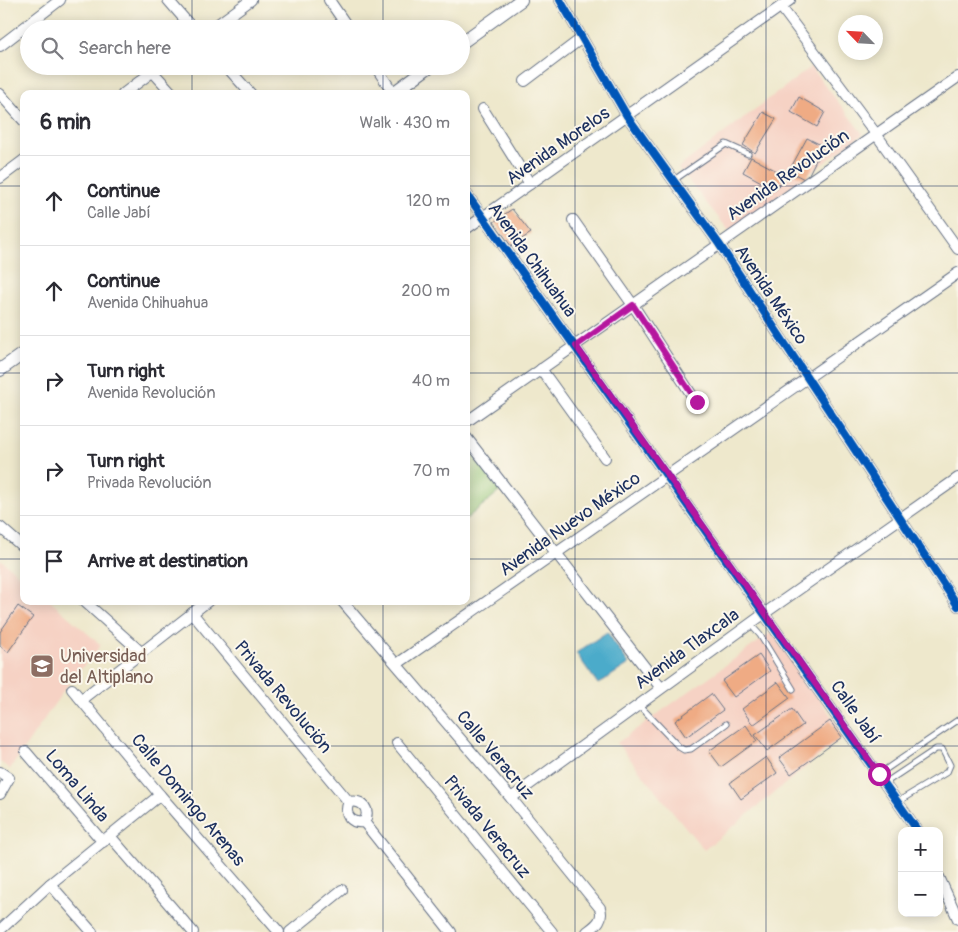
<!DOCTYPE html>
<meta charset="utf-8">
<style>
:root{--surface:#fff;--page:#f7f7f7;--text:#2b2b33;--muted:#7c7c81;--line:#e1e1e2}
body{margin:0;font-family:Pangolin,sans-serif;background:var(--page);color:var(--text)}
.controls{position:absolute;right:15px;bottom:15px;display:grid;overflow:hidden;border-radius:10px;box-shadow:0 2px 12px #0003}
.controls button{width:45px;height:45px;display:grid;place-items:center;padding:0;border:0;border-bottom:1px solid var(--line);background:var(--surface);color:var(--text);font:25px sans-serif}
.compass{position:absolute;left:838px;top:15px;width:45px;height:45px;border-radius:50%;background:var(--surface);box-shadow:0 2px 12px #0003;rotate:295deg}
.stop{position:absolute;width:15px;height:15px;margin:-11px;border:4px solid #b5179e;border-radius:50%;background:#fff}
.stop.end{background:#b5179e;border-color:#fff;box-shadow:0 1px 5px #0008}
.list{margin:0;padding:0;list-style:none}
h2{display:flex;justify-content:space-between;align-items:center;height:65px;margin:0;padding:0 20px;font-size:21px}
h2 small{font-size:16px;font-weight:400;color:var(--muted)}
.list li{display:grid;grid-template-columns:32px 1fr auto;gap:15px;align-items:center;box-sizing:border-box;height:90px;padding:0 20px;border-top:1px solid var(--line)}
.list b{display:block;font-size:19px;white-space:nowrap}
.list p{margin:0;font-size:16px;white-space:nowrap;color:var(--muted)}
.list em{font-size:16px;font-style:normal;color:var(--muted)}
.icon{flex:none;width:28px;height:28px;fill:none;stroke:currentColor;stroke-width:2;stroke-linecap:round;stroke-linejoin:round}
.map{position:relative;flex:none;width:958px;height:932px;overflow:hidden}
.search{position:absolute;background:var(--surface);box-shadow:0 2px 12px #0003;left:20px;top:20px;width:450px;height:55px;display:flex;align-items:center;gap:12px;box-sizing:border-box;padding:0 18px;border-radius:28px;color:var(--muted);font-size:19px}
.panel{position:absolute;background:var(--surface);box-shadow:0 2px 12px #0003;left:20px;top:90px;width:450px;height:515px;border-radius:10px}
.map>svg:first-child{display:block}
.built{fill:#f6d2c4}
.green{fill:#93c474;stroke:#577a69}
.water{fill:#4babca;stroke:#336d94}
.building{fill:#efab84}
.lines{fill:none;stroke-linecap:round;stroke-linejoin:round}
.service-casing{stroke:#657084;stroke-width:7}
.minor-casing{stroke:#657084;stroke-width:12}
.tertiary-casing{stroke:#657084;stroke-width:14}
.service{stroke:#fff;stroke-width:5}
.minor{stroke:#fff;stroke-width:10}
.tertiary{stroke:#fff;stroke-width:12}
.cycleway-casing{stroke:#fbf7ec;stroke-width:11}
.cycleway{stroke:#0057b8;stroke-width:8}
.route{stroke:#b5179e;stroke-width:6}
.grid{fill:none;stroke:#1b2f5e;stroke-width:1;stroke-opacity:0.55}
.labels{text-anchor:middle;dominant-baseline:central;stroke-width:4;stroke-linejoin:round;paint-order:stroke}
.street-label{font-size:18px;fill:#1b2f5e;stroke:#fbf7ec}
.education-label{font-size:18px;fill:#785e54;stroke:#fbf7ec;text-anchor:start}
</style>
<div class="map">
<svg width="958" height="932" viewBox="0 0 958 932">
<rect width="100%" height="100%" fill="#fbf7ec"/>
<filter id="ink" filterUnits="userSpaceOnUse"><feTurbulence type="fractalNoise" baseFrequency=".02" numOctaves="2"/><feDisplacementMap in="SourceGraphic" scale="10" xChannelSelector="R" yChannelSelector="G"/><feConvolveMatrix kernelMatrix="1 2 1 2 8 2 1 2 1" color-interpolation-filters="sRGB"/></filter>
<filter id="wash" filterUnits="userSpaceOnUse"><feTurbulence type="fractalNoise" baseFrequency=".0096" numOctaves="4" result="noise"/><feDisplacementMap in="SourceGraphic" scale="20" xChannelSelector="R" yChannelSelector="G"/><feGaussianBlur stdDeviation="1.12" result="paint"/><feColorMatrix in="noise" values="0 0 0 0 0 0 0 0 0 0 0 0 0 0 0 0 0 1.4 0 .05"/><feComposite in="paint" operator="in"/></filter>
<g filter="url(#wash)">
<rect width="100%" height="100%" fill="#eee8cc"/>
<g class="built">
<path d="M811 67 863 134 730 232 678 168Z"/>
<path d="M0 559 24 579V601H50L101 645 66 687 10 769 0 762Z"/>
<path d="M772 632 845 735 704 850 617 743Z"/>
</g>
<path class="green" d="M466 445 500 491 466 519Z"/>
<path class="water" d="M607 632 629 664 598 684 576 653Z"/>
<g id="blocks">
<g class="building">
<path d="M799 97 825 112 817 127 791 112Z"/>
<path d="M763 112 776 119 755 153 743 145Z"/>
<path d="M807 138 823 146 806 180 789 171Z"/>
<path d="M751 157 784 175 776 190 743 172Z"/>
<path d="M512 209 531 233 511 246 494 222Z"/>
<path d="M18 606 33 617 8 652 0 646V632Z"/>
<path d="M759 655 770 671 734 697 722 681Z"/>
<path d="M778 682 790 698 753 725 742 709Z"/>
<path d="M711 694 723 710 686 737 675 721Z"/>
<path d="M792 709 803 725 767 751 755 735Z"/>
<path d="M830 721 842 737 791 774 779 758Z"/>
<path d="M746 725 757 741 721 767 709 751Z"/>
<path d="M766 757 777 773 741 799 730 783Z"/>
</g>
</g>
</g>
<g filter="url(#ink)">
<use href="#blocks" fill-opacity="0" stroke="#657084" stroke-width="1"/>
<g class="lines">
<g class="service-casing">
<g id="service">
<path d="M674 180 726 144 748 154"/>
<path d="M750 624 760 635 793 689"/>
<path d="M639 705 679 747 684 750 691 749 726 724"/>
<path d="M879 774 958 720"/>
<path d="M885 783 936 749H942L950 765 947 772 899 801"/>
</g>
</g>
<g class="minor-casing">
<g id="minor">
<path d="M168 0 193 29"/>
<path d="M329 0 349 29"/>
<path d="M560 0 627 116 719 244 958 606"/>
<path d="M781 7 876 134 958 249"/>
<path d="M211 29 251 0"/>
<path d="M0 46 60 0"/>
<path d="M226 66 251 94"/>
<path d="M375 66 394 94"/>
<path d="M153 72 173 94"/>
<path d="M525 81 582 38"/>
<path d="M0 94 24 121"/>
<path d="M123 94 160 66"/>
<path d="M483 109 530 184"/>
<path d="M0 178 24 160"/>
<path d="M466 193 918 831"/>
<path d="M573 220 633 305 697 403"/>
<path d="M466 229 790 0"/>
<path d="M541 369 605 458"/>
<path d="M466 422 958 77"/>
<path d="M466 437 661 688"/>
<path d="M0 527 24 548"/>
<path d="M84 601 142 653"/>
<path d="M342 601 511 798 600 908C604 920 596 925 587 932"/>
<path d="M192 613 349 802"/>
<path d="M397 664 958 273"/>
<path d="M72 689 160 795 279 932"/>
<path d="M82 699 208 601"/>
<path d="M397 743 552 932"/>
<path d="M26 752 103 842"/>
<path d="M0 772 9 778 0 794"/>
<path d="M511 798 765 613 958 478"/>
<path d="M349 802C363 799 371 810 364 822"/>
<path d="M349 802C343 814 351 824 364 822"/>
<path d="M364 822 451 932"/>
<path d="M110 836 193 932"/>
<path d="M939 877 958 919"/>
<path d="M50 884 92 932"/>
<path d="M0 930 50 884 160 795"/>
<path d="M290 932 342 890"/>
</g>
</g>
<g class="tertiary-casing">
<g id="tertiary">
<path d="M461 43 521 0"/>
<path d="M392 94 430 66"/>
<path d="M0 370 24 353"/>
</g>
</g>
<use href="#service" class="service"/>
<use href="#minor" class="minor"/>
<use href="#tertiary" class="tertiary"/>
<g class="cycleway-casing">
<g id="cycleway">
<path d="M560 0 627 116 719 244 958 606"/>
<path d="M466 193 918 831"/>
</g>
</g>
<use href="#cycleway" class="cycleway"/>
</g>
</g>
<g class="lines" filter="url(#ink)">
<path class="route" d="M697 402 633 305 576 346 879 774"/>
</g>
<path class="grid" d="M192 0V29M383 0V29M575 0V932M766 0V932M192 66V94M383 66V94M0 186H24M466 186H958M0 373H24M466 373H958M0 559H24M466 559H958M192 601V932M383 601V932M0 746H958"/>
<defs>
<g id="university-square" transform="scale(1.25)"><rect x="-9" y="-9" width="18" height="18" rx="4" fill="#8d6e63" stroke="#fbf7ec"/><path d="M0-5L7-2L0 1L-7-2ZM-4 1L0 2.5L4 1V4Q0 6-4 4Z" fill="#fff"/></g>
</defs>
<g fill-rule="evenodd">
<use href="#university-square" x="42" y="666"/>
</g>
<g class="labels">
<g class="street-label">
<text transform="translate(558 146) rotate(-35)">Avenida Morelos</text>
<text transform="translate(788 175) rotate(-35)">Avenida Revolución</text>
<text transform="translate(532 260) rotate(54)">Avenida Chihuahua</text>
<text transform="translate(771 295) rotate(56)">Avenida México</text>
<text transform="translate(570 524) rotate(-35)">Avenida Nuevo México</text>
<text transform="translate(687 649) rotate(-36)">Avenida Tlaxcala</text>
<text transform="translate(283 697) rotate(50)">Privada Revolución</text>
<text transform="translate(855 712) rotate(55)">Calle Jabí</text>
<text transform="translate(495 755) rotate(50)">Calle Veracruz</text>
<text transform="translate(77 786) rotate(50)">Loma Linda</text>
<text transform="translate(188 800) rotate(50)">Calle Domingo Arenas</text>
<text transform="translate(487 827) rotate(51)">Privada Veracruz</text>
</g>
<g class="education-label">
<text x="60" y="656">Universidad<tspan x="60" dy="21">del Altiplano</tspan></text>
</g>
</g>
</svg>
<div class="controls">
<button>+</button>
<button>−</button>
</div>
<svg class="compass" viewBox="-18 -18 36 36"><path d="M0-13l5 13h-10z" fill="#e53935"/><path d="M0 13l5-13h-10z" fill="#7c7c81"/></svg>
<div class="stop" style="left:879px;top:774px"></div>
<div class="stop end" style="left:697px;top:402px"></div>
<div class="search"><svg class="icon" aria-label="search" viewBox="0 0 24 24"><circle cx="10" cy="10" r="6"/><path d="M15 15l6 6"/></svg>Search here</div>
<section class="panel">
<h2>6 min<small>Walk · 430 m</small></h2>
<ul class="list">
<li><svg class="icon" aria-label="ahead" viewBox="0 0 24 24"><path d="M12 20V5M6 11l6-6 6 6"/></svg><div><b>Continue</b><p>Calle Jabí</p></div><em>120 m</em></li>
<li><svg class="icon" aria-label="ahead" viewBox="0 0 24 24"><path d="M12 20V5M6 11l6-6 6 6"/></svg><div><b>Continue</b><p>Avenida Chihuahua</p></div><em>200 m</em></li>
<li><svg class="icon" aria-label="right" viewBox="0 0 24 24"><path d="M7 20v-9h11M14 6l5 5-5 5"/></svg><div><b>Turn right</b><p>Avenida Revolución</p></div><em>40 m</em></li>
<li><svg class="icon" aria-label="right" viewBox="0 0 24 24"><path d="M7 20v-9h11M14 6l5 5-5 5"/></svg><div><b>Turn right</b><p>Privada Revolución</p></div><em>70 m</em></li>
<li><svg class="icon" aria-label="arrive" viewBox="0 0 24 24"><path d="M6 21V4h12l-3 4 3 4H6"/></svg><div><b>Arrive at destination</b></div></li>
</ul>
</section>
</div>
